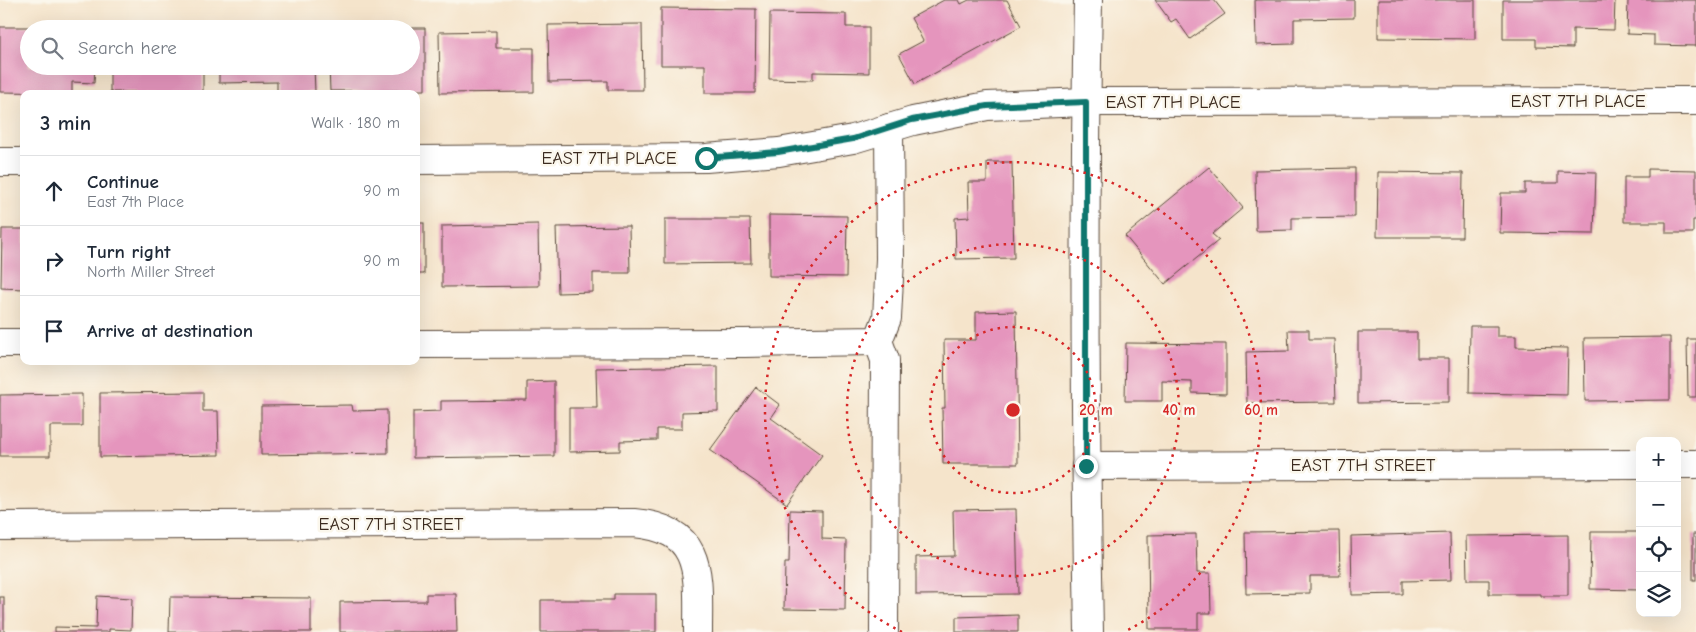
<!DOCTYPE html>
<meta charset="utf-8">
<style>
:root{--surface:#fff;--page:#f2f2f3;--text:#1f2937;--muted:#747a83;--line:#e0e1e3}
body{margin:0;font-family:"Comic Neue",sans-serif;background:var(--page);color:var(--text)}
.controls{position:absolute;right:15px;bottom:15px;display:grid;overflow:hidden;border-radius:10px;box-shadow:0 5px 20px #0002}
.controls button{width:45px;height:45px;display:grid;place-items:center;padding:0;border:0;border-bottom:1px solid var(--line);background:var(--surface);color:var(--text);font:25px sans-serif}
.stop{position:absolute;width:15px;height:15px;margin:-11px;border:4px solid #0f766e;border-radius:50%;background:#fff}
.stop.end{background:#0f766e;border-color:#fff;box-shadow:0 1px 5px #0008}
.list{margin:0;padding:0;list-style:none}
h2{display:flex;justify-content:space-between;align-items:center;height:65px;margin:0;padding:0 20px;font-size:21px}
h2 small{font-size:16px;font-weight:400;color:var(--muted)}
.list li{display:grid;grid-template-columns:32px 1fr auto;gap:15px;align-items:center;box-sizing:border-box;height:70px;padding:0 20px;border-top:1px solid var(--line)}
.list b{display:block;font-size:19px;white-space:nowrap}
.list p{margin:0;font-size:16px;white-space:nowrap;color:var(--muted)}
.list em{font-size:16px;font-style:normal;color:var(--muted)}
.icon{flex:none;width:28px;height:28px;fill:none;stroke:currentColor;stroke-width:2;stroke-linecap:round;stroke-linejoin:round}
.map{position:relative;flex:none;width:1696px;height:632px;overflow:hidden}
.search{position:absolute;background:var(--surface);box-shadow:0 5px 20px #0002;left:20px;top:20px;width:400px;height:55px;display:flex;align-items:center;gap:12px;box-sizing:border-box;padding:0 18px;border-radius:28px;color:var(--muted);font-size:19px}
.panel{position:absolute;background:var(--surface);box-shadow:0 5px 20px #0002;left:20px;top:90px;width:400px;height:275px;border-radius:10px}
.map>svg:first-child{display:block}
.building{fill:#e595bd}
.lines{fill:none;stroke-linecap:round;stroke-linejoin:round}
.minor-casing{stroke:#574638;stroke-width:30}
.minor{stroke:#fff;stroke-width:28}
.route{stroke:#0f766e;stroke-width:6}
.ring{fill:none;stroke:#d62828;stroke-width:2.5;stroke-dasharray:2.5 5}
.labels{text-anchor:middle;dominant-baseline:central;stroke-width:5;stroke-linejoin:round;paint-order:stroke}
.street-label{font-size:18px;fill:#3b2a1e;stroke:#fbf7ec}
.centre{fill:#d62828;stroke:#fbf7ec;stroke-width:2.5}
.ring-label{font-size:15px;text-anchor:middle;font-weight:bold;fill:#d62828;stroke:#fbf7ec;stroke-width:5;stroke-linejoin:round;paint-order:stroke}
</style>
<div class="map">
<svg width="1696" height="632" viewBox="0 0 1696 632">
<rect width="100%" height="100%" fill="#fbf7ec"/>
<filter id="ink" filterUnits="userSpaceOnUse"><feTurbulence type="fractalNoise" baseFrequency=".02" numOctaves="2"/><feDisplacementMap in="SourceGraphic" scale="10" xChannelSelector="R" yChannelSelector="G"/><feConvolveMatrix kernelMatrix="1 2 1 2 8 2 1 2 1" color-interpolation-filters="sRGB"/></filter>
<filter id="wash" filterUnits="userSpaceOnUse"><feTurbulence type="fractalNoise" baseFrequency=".0096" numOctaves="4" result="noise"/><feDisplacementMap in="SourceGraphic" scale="20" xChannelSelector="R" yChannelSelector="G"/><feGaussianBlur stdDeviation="1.12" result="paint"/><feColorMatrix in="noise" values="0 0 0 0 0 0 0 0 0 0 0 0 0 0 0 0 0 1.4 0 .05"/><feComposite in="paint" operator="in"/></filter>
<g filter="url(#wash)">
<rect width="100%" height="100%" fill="#f5e4cb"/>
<g id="blocks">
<g class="building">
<path d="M944 0H959L961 4 969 0H1007L1021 26 915 84 899 54 923 41 911 18Z"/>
<path d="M1155 0H1214L1225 14 1190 39 1176 19 1171 22Z"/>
<path d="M1255 0H1354V18L1294 19V44L1256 45Z"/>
<path d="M1378 0H1475V39L1378 38Z"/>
<path d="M1503 0H1615L1614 30 1573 29V48L1536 47V39H1503Z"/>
<path d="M1628 0H1696V46L1654 45V35L1627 34Z"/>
<path d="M661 8 756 9 755 93H705V65H661Z"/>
<path d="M770 13 846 14V27H869V73L813 72V80L769 79Z"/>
<path d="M642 24 643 90H608V81L549 82 548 25Z"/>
<path d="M0 27H29V66H95L94 83 72 82V93L0 92Z"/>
<path d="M425 28V90L330 91 329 66H411V28Z"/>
<path d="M496 31V48H534V92L440 93 439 32Z"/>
<path d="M110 66H203V93L135 94V92H110Z"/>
<path d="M219 66H314L315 92 277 93V82L219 83Z"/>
<path d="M987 162H1012L1014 258 956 259 955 218 969 217 968 182H987Z"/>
<path d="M1209 167 1243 208 1212 234 1219 240 1165 284 1125 236Z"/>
<path d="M1355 168V217L1292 218V230L1256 231 1255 170Z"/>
<path d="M1648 169 1696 170V220H1693V233H1666V222H1624V177H1648Z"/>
<path d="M1558 171 1596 172 1594 234 1500 233 1501 193H1525V183H1558Z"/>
<path d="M1378 172 1463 173 1462 237H1377Z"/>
<path d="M769 215 847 216 846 277 769 276Z"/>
<path d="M665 219H750L751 263 665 264Z"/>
<rect x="416" y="223" width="8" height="51"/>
<path d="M538 224 539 286 442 287V226Z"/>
<path d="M629 226 630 273H593V292L558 293 556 227Z"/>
<path d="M2 229H24V289L1 288Z"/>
<path d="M1016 311 1018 464H943L942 408H945L944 340H976V312Z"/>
<path d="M1470 326H1497V336H1516V347L1568 348 1567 395 1469 393Z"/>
<path d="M1288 330H1309V339H1334L1336 402 1247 403 1246 352 1289 351Z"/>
<path d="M1358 332H1417V358H1449V402L1358 403Z"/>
<path d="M1670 337V400L1585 401 1584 338Z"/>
<path d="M1687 339H1696V397H1688Z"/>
<path d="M1126 343 1226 344V394L1192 393V382L1162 381V401H1125Z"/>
<path d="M718 366V411L682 412V429H657V440L620 441V451L569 452V408H597L596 368Z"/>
<path d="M554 381V456L413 458V412L441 411V401L527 400V382Z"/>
<path d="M756 387 780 405 771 418 822 455 787 504 710 450Z"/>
<path d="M203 392V411H218L219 455 100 457V393Z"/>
<path d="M82 394V426H50V456H0V395Z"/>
<path d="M352 405 353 411 387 410 388 453 261 455V406Z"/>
<path d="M1016 509 1018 594 916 595V557L954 556 953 510Z"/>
<path d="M790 510 822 511V539L846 540 845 610 784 609 785 563H789Z"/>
<path d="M1339 531 1340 576H1310V593L1246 594 1245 532Z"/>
<path d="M1591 532H1640V590L1590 589Z"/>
<path d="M1450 533 1451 580 1403 581V594L1352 595 1351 536Z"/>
<path d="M1196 534 1197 573H1210L1211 613H1198V629H1149L1148 535Z"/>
<rect x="1693" y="534" width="3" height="46"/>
<path d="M1568 535V596H1541V594H1489V580H1467L1466 536Z"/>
<path d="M426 594H456L457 632H340V602L426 601Z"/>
<path d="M614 594H656V632H541V600H614Z"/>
<path d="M97 596 132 598 131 630 109 629V632H55V627L96 628Z"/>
<rect x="0" y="597" width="4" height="35"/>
<path d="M170 597 311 598V632H169Z"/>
<path d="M1018 615V632H956V617Z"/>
</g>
</g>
</g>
<g filter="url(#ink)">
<use href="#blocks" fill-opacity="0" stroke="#574638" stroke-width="1"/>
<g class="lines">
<g class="minor-casing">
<g id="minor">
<path d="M1088 0C1084 211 1085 421 1089 632"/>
<path d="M416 160 706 158 779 152 853 139 913 121 987 106 1086 102 1696 101"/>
<path d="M0 162H24"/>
<path d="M878 341 885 360 884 632"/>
<path d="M0 343H24"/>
<path d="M416 344 744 343 878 341 887 318 890 259 889 128"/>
<path d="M1677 464H1696"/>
<path d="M1086 466 1640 464"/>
<path d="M0 526 634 523C705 529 698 576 698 632"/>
</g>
</g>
<use href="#minor" class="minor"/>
</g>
</g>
<g class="lines" filter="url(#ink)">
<path class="route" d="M706 158 778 152 853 139 912 120 987 106 1086 102V466"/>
</g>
<g class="ring">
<circle cx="1013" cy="410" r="83"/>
<circle cx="1013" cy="410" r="166"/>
<path d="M902 632A248 248 0 1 1 1124 632"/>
</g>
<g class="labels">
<g class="street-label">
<text x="1578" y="101">EAST 7TH PLACE</text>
<text x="1173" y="102">EAST 7TH PLACE</text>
<text x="609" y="158">EAST 7TH PLACE</text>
<text x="1363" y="465">EAST 7TH STREET</text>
<text x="391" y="524">EAST 7TH STREET</text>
</g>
</g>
<circle cx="1013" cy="410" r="8" class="centre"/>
<g class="ring-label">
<text x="1096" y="415">20 m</text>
<text x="1179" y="415">40 m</text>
<text x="1261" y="415">60 m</text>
</g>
</svg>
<div class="controls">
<button>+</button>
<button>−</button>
<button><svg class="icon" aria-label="locate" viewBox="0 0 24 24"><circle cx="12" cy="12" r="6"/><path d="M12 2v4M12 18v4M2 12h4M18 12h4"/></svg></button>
<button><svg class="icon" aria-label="layers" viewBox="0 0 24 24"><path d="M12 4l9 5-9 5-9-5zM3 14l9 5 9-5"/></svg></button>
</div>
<div class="stop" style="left:706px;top:158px"></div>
<div class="stop end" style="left:1086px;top:466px"></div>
<div class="search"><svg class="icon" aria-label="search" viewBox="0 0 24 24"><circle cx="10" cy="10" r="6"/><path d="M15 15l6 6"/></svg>Search here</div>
<section class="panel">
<h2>3 min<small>Walk · 180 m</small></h2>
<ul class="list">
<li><svg class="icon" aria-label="ahead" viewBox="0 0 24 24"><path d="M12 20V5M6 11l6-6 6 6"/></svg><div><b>Continue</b><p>East 7th Place</p></div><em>90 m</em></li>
<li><svg class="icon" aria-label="right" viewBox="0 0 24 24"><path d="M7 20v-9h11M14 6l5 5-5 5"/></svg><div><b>Turn right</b><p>North Miller Street</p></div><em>90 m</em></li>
<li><svg class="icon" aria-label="arrive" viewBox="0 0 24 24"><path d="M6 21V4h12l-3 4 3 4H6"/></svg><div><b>Arrive at destination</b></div></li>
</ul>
</section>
</div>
